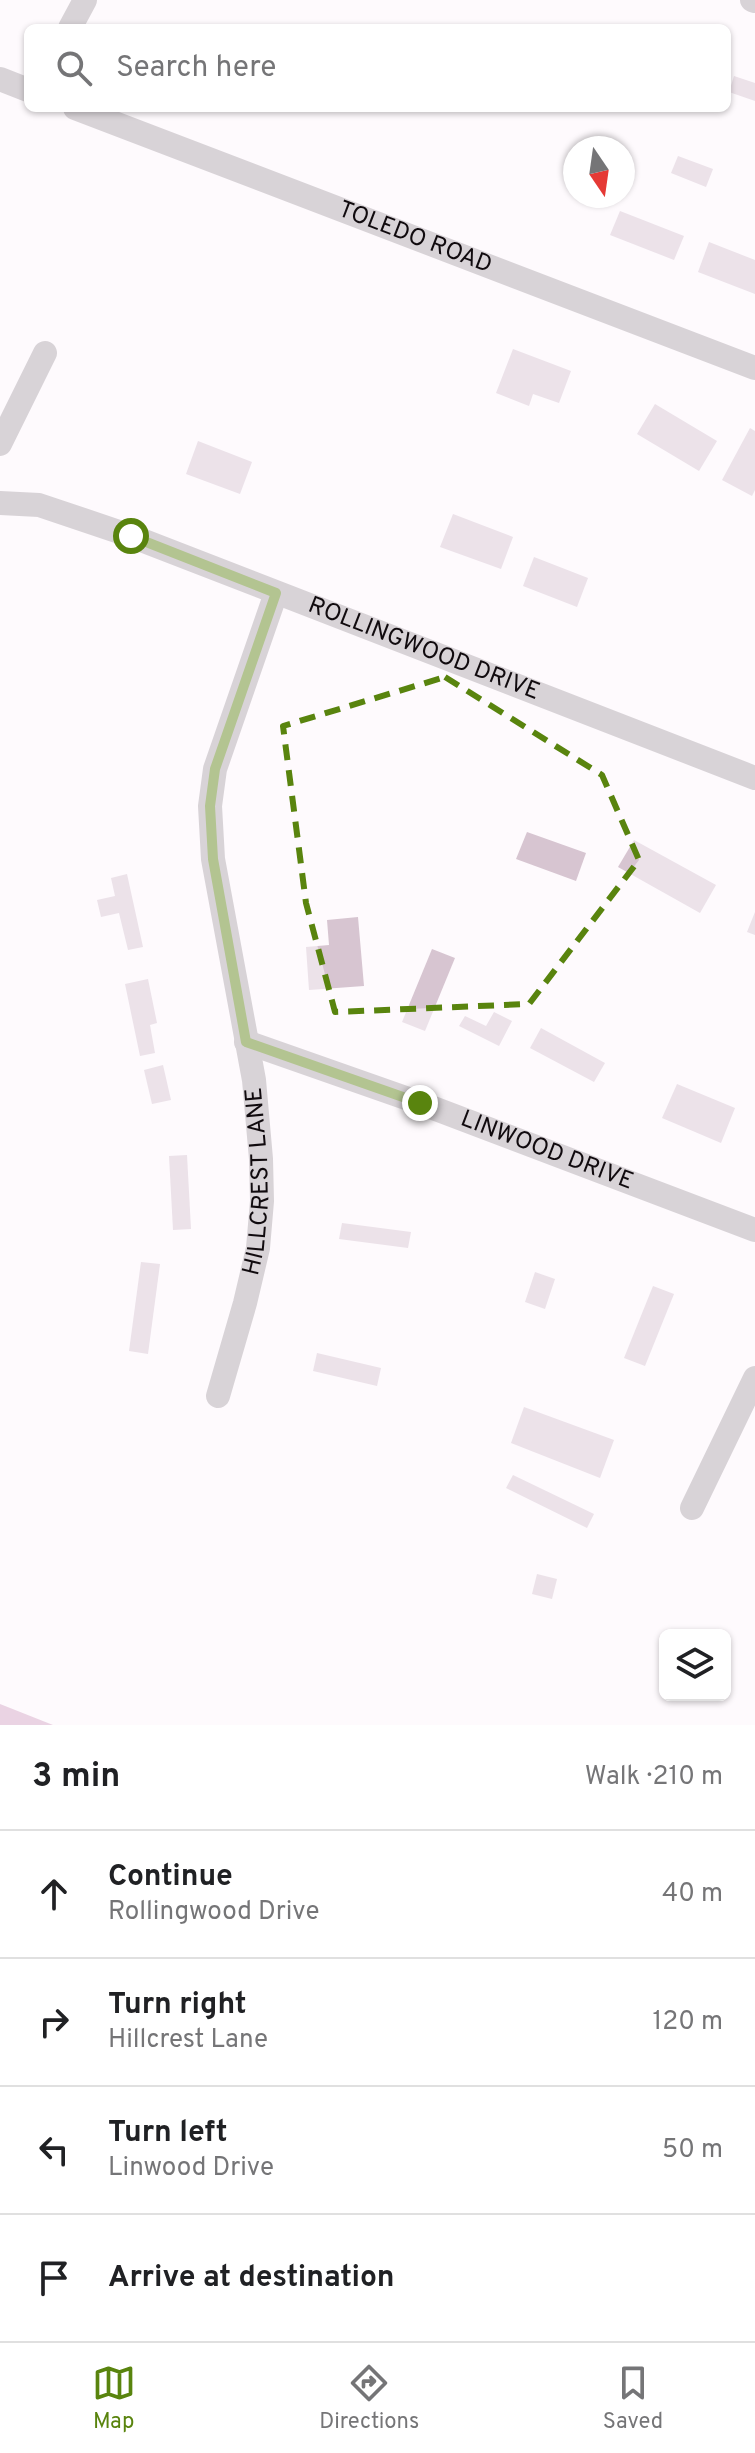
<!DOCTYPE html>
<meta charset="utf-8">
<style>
:root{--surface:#fff;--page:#f6f6f6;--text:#202124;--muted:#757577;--line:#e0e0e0;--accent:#59840e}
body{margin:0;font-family:Overpass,sans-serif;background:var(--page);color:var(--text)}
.controls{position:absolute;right:24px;bottom:24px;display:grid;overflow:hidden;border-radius:12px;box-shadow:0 2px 6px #0004}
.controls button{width:72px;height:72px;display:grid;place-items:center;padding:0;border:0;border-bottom:2px solid var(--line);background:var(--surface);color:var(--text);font:40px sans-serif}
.compass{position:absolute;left:563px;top:136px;width:72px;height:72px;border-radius:50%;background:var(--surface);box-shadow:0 2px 6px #0004;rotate:167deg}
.stop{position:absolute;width:24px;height:24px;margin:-18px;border:6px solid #59840e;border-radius:50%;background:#fff}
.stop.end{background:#59840e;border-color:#fff;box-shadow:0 2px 8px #0008}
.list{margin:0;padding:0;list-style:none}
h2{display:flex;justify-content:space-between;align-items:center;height:104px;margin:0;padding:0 32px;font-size:34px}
h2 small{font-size:26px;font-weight:400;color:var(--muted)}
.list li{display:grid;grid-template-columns:52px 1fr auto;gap:24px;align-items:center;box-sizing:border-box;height:128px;padding:0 32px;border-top:2px solid var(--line)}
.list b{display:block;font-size:30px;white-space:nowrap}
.list p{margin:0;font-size:26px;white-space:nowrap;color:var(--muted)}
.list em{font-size:26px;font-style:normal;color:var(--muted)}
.icon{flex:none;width:44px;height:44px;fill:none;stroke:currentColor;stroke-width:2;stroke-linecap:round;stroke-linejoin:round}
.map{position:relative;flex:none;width:755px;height:1725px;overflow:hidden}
.search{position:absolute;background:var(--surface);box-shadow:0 2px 6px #0004;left:24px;right:24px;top:24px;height:88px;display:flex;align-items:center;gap:20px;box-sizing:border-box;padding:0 28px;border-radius:12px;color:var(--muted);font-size:30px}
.sheet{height:616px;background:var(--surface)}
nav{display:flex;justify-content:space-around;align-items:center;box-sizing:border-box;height:112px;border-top:2px solid var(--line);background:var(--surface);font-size:22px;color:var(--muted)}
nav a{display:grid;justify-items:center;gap:4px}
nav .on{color:var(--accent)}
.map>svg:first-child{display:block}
.forest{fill:#d3a5c3}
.building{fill:#d7c5d1}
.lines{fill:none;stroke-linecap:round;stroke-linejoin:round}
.minor{stroke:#aca4a9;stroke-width:24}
.route{stroke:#59840e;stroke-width:10}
.marked{fill:none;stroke:#59840e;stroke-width:6;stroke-dasharray:16 10;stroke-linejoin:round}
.labels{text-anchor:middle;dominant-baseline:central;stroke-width:6;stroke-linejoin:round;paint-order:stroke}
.street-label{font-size:24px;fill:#100a0e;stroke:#fff}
</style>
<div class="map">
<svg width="755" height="1725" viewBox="0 0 755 1725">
<rect width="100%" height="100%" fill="#fefafd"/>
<path class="forest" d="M0 1704 53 1725H0Z"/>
<g class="building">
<path d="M734 76 755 83V101L729 92Z"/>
<path d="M678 156 713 169 706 187 671 173Z"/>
<path d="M620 211 684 236 674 260 610 235Z"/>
<path d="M709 242 755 260V294L698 272Z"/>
<path d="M513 349 571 371 559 403 533 394 529 406 496 393Z"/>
<path d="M655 404 717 441 699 471 637 434Z"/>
<path d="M750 428 755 431V490L752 496 722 480Z"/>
<path d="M198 441 252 462 240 494 186 474Z"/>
<path d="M453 514 513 537 501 569 440 547Z"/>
<path d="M534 557 588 578 577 607 523 586Z"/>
<path d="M527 832 586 853 576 881 516 859Z"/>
<path d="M634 840 716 885 700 913 618 867Z"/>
<path d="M127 874 143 947 128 950 119 913 101 917 97 900 115 896 111 878Z"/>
<path d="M755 912V935L747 932Z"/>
<path d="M358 917 364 986 309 990 306 947 329 945 327 920Z"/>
<path d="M432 949 455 958 425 1031 402 1022Z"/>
<path d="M148 979 157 1023 150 1025 155 1053 140 1056 125 984Z"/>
<path d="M494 1012 512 1021 499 1046 459 1026 465 1016 486 1026Z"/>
<path d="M541 1028 605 1063 594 1082 530 1048Z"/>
<path d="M163 1065 171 1100 152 1104 144 1070Z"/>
<path d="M677 1084 735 1108 721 1143 662 1118Z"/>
<path d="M187 1155 191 1229 173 1230 169 1156Z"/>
<path d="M342 1223 411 1232 408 1248 339 1239Z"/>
<path d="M141 1262 160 1264 148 1354 129 1351Z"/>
<path d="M535 1272 555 1279 545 1309 525 1302Z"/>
<path d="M653 1286 674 1294 645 1366 624 1358Z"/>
<path d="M317 1353 381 1368 377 1386 313 1371Z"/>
<path d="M524 1407 614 1440 600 1478 511 1443Z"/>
<path d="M513 1475 594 1514 587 1528 506 1488Z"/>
<path d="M537 1574 557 1579 552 1599 532 1594Z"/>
</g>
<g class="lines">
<g class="minor">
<path d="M752 0 755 1"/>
<path d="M70 28 85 0"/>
<path d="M0 79 28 90"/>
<path id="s1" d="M75 108 755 368"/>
<path d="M0 444 45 353"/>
<path id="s2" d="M0 503 39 505 131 536 755 778"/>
<path id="s3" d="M246 1042 420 1103 755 1230"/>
<path id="s4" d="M218 1396 245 1303 258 1248 262 1201 261 1159 254 1080 213 859 210 806 215 769 276 593"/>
<path d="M692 1508 755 1378"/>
</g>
</g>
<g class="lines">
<path class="route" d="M131 536 276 593 215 769 210 806 213 859 246 1042 420 1103"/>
</g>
<path d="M0 0H755V1725H0ZM445 677 602 775 639 860 529 1004 335 1012 306 903 283 726Z" fill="#fefafd" fill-opacity=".55" fill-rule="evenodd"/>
<path class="marked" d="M445 677 602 775 639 860 529 1004 335 1012 306 903 283 726Z"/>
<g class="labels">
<g class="street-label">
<text stroke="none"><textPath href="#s1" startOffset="364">TOLEDO ROAD</textPath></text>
<text stroke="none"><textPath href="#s2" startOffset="450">ROLLINGWOOD DRIVE</textPath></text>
<text stroke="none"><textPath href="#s3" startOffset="320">LINWOOD DRIVE</textPath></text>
<text stroke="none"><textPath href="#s4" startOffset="220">HILLCREST LANE</textPath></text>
</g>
</g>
</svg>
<div class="controls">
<button><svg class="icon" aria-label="layers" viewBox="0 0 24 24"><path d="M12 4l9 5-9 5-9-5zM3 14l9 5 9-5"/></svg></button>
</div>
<svg class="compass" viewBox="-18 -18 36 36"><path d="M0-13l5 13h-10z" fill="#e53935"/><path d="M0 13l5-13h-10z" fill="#757577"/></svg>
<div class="stop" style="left:131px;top:536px"></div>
<div class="stop end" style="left:420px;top:1103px"></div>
<div class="search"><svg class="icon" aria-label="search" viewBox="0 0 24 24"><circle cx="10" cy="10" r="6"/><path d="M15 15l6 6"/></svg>Search here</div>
</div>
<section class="sheet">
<h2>3 min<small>Walk · 210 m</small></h2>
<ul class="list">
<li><svg class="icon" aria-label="ahead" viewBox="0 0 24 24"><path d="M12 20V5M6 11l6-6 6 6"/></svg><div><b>Continue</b><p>Rollingwood Drive</p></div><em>40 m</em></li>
<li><svg class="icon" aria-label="right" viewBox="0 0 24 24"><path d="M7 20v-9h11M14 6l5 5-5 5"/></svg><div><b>Turn right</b><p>Hillcrest Lane</p></div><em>120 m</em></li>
<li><svg class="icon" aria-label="left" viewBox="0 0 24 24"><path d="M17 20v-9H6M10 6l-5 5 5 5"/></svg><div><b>Turn left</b><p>Linwood Drive</p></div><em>50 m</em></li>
<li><svg class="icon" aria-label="arrive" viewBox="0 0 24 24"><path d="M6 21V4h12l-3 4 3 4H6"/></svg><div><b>Arrive at destination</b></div></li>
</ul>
</section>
<nav>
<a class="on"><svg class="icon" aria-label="map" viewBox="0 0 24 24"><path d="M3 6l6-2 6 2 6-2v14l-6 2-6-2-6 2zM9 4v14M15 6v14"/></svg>Map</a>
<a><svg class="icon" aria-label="directions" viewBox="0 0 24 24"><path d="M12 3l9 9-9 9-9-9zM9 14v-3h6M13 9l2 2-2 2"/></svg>Directions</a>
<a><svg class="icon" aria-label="saved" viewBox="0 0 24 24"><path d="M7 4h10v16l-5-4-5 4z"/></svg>Saved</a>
</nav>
